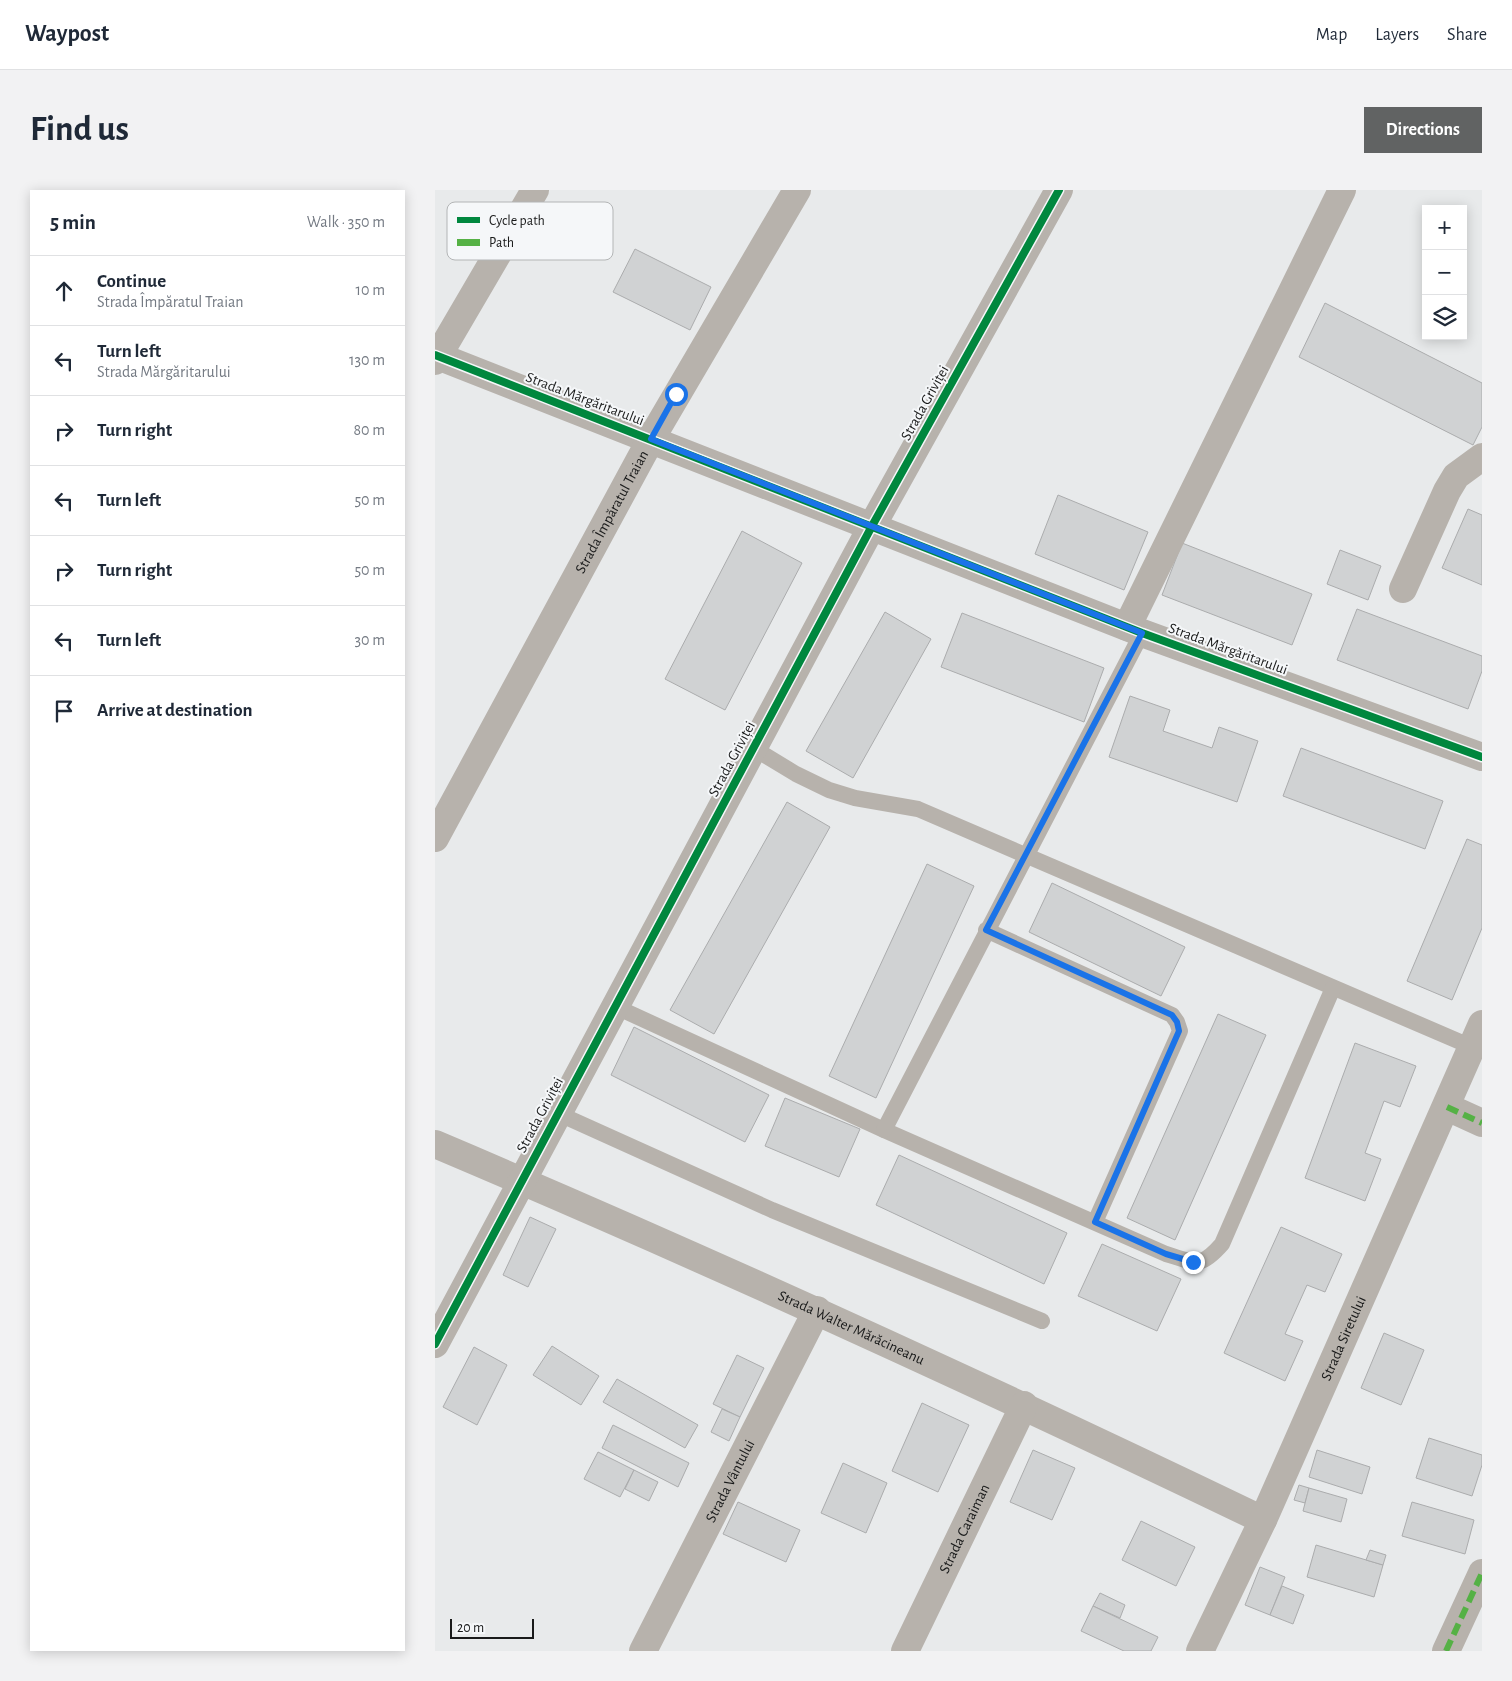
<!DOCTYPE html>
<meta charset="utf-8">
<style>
:root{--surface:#fff;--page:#f2f2f3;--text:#1f2937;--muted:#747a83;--line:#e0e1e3;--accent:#616363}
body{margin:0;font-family:"Alegreya Sans",sans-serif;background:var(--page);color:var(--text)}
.controls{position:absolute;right:15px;top:15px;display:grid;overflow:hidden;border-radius:0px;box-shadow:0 2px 12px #0003}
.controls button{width:45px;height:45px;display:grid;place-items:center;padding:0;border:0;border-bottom:1px solid var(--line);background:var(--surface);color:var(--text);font:25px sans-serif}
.scale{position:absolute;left:15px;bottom:12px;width:84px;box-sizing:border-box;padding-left:5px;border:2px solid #191a1a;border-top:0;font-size:14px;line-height:18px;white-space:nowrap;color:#191a1a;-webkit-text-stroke:4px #f5f7f9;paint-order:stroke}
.stop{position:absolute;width:15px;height:15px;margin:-11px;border:4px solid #1a73e8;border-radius:50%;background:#fff}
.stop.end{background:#1a73e8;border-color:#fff;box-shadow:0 1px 5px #0008}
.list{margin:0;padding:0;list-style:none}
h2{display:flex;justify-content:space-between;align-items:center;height:65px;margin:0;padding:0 20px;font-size:21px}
h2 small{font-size:16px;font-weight:400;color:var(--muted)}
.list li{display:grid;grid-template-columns:32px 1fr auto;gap:15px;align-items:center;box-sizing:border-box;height:70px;padding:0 20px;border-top:1px solid var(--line)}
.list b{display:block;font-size:19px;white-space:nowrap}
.list p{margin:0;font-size:16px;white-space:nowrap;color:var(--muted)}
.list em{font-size:16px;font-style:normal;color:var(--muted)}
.icon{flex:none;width:28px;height:28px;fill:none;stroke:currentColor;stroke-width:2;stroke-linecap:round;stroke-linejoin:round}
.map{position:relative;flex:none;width:1047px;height:1461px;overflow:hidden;border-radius:0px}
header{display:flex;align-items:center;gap:30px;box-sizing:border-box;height:70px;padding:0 25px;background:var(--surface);border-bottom:1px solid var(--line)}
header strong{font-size:24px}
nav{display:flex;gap:28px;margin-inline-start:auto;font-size:18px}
.intro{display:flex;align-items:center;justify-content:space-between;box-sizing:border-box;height:120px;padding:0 30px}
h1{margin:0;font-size:35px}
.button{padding:12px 22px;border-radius:0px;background:var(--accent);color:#fff;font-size:18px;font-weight:700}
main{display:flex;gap:30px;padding:0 30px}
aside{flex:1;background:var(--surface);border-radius:0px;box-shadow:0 2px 12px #0003}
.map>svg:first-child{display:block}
.building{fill:#d0d2d3;stroke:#abacad}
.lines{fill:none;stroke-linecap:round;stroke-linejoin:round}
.service{stroke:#b7b2ac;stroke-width:16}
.minor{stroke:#b7b2ac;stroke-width:28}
.quiet{stroke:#55b145;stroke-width:6;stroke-dasharray:12 6;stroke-linecap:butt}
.cycleway-casing{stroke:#f5f7f9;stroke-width:11}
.cycleway{stroke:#00873e;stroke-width:8}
.route{stroke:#1a73e8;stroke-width:6}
.labels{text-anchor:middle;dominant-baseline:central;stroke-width:4;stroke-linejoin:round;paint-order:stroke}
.street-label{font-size:15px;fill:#191a1a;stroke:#f5f7f9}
.key{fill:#f5f7f9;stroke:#b3b5b6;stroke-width:1}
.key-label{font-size:14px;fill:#191a1a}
</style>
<header>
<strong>Waypost</strong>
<nav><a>Map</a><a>Layers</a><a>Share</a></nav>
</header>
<div class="intro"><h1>Find us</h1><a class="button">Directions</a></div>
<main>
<aside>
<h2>5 min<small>Walk · 350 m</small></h2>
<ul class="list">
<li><svg class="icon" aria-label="ahead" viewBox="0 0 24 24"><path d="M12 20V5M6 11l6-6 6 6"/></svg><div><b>Continue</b><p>Strada Împăratul Traian</p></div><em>10 m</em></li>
<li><svg class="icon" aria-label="left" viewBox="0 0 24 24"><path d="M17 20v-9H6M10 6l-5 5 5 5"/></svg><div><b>Turn left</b><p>Strada Mărgăritarului</p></div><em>130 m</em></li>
<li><svg class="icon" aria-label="right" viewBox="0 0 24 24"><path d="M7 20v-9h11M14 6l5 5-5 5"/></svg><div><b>Turn right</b></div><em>80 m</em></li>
<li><svg class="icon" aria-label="left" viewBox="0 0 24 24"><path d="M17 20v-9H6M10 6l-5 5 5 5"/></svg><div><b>Turn left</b></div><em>50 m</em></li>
<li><svg class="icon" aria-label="right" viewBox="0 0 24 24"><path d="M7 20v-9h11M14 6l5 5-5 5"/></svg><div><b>Turn right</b></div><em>50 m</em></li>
<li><svg class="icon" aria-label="left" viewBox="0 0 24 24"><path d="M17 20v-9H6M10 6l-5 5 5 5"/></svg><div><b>Turn left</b></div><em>30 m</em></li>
<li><svg class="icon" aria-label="arrive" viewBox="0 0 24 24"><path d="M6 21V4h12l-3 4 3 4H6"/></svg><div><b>Arrive at destination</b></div></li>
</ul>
</aside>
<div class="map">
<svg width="1047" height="1461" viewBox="0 0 1047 1461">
<rect width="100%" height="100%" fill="#e8eaeb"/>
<g class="building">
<path d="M200 59 276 97 255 140 178 102Z"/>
<path d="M890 113 1047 193V237L1038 255 864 167Z"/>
<path d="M623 305 713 342 689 400 600 364Z"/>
<path d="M1033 319 1047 325V395L1007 378Z"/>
<path d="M307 341 367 373 290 520 230 489Z"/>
<path d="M747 353 877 404 857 455 727 405Z"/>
<path d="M905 360 946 376 933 410 892 394Z"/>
<path d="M922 419 1047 466V481L1033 519 902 470Z"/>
<path d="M450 422 496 449 418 588 371 561Z"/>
<path d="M527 423 669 478 649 532 506 477Z"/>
<path d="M695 506 735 520 728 541 777 558 784 537 823 551 802 612 674 567Z"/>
<path d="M866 558 1008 611 990 659 848 606Z"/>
<path d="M352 612 395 637 279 844 235 820Z"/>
<path d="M1032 649 1047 655V738L1017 810 972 791Z"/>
<path d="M492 674 539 696 441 908 394 886Z"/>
<path d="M617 693 750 757 726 806 594 742Z"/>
<path d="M783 824 831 845 740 1050 692 1028Z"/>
<path d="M199 837 334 905 310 952 176 885Z"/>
<path d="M920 853 981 876 965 917 949 911 930 963 946 969 930 1011 870 988Z"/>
<path d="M350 908 425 939 404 987 330 956Z"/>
<path d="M464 965 632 1043 609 1094 441 1015Z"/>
<path d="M95 1027 121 1039 93 1097 68 1085Z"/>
<path d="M846 1037 907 1064 890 1102 872 1095 850 1144 868 1151 850 1191 789 1163Z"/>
<path d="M667 1054 746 1089 722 1141 643 1106Z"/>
<path d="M949 1143 989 1160 966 1215 926 1198Z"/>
<path d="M117 1156 164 1186 146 1215 98 1185Z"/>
<path d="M39 1157 72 1175 42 1235 8 1217Z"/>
<path d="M302 1165 329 1178 305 1227 278 1214Z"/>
<path d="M182 1189 263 1235 250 1258 168 1212Z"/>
<path d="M487 1213 534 1235 503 1302 457 1281Z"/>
<path d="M287 1219 305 1227 294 1251 276 1242Z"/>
<path d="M178 1235 254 1273 243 1297 167 1258Z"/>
<path d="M994 1248 1047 1265V1275L1037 1306 981 1288Z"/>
<path d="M598 1260 640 1278 617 1330 575 1312Z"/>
<path d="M882 1260 935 1277 927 1304 874 1287Z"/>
<path d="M163 1262 199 1280 185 1307 149 1289Z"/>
<path d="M408 1273 452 1293 431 1343 386 1323Z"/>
<path d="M199 1280 223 1292 214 1311 190 1299Z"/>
<path d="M864 1295 874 1298 870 1313 859 1310Z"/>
<path d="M874 1298 912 1309 906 1332 868 1321Z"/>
<path d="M303 1312 365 1340 351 1372 288 1344Z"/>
<path d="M977 1312 1039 1330 1030 1364 967 1346Z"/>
<path d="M706 1331 760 1357 741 1396 687 1370Z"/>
<path d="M881 1355 948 1375 939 1407 872 1387Z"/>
<path d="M935 1360 951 1365 948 1375 931 1370Z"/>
<path d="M825 1377 850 1387 835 1425 810 1415Z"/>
<path d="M847 1396 869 1405 858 1434 835 1425Z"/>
<path d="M665 1403 690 1415 685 1428 658 1416Z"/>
<path d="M658 1416 723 1447 716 1461H689L646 1441Z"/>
</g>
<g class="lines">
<g class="service">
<path d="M318 558 361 584 394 600 420 608 483 619 1037 857"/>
<path d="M551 740 737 825 742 832 745 841 660 1032"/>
<path d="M179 816 449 940 731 1064C761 1073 765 1079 787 1054L898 798"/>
<path d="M122 923 337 1020 607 1131"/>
<path d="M449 940 707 443"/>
</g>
<g class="minor">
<path d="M0 165 707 443 1047 567"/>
<path d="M0 171 100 0"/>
<path d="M968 399 1012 301 1021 286 1047 267"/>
<path d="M692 437 907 0"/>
<path id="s1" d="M0 648 216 249 362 0"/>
<path d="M1012 917 1047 933"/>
<path id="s2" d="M0 954C279 1072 555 1199 828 1330"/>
<path d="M0 1154 437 336 624 0"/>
<path id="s3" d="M208 1461 382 1120"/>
<path id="s4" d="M470 1461 589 1215"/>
<path id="s5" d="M765 1461 828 1330 1047 834"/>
<path d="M1011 1461 1047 1383"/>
</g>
<g class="quiet">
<path d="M1012 917 1047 933"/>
<path d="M1011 1461 1047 1383"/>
</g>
<g class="cycleway-casing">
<g id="cycleway">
<path d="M0 165 707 443 1047 567"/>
<path d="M0 1154 437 336 624 0"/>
</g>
</g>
<use href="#cycleway" class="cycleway"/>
</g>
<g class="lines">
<path class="route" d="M241 204 216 249 707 443 551 740 737 825 742 832 744 841 660 1032 731 1064 758 1072"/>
</g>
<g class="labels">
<g class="street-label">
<text transform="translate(150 209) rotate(21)">Strada Mărgăritarului</text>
<text transform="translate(490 213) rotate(-61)">Strada Griviței</text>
<text stroke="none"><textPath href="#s1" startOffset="371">Strada Împăratul Traian</textPath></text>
<text transform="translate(793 459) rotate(20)">Strada Mărgăritarului</text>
<text transform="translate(297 569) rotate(-62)">Strada Griviței</text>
<text transform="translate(105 925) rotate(-62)">Strada Griviței</text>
<text stroke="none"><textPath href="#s2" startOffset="455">Strada Walter Mărăcineanu</textPath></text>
<text stroke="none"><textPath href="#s5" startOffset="344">Strada Siretului</textPath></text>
<text stroke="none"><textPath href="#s3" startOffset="191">Strada Vântului</textPath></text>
<text stroke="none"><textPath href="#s4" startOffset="136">Strada Caraiman</textPath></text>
</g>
</g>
<rect x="12" y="12" width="166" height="58" rx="8" class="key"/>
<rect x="22" y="27" width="23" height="6" fill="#00873e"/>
<rect x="22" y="49" width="23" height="7" fill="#55b145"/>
<g class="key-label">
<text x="54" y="35">Cycle path</text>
<text x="54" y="57">Path</text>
</g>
</svg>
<div class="controls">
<button>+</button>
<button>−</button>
<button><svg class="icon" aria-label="layers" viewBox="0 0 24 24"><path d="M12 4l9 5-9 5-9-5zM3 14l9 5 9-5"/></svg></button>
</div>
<div class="scale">20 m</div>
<div class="stop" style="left:241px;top:204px"></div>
<div class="stop end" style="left:758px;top:1072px"></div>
</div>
</main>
